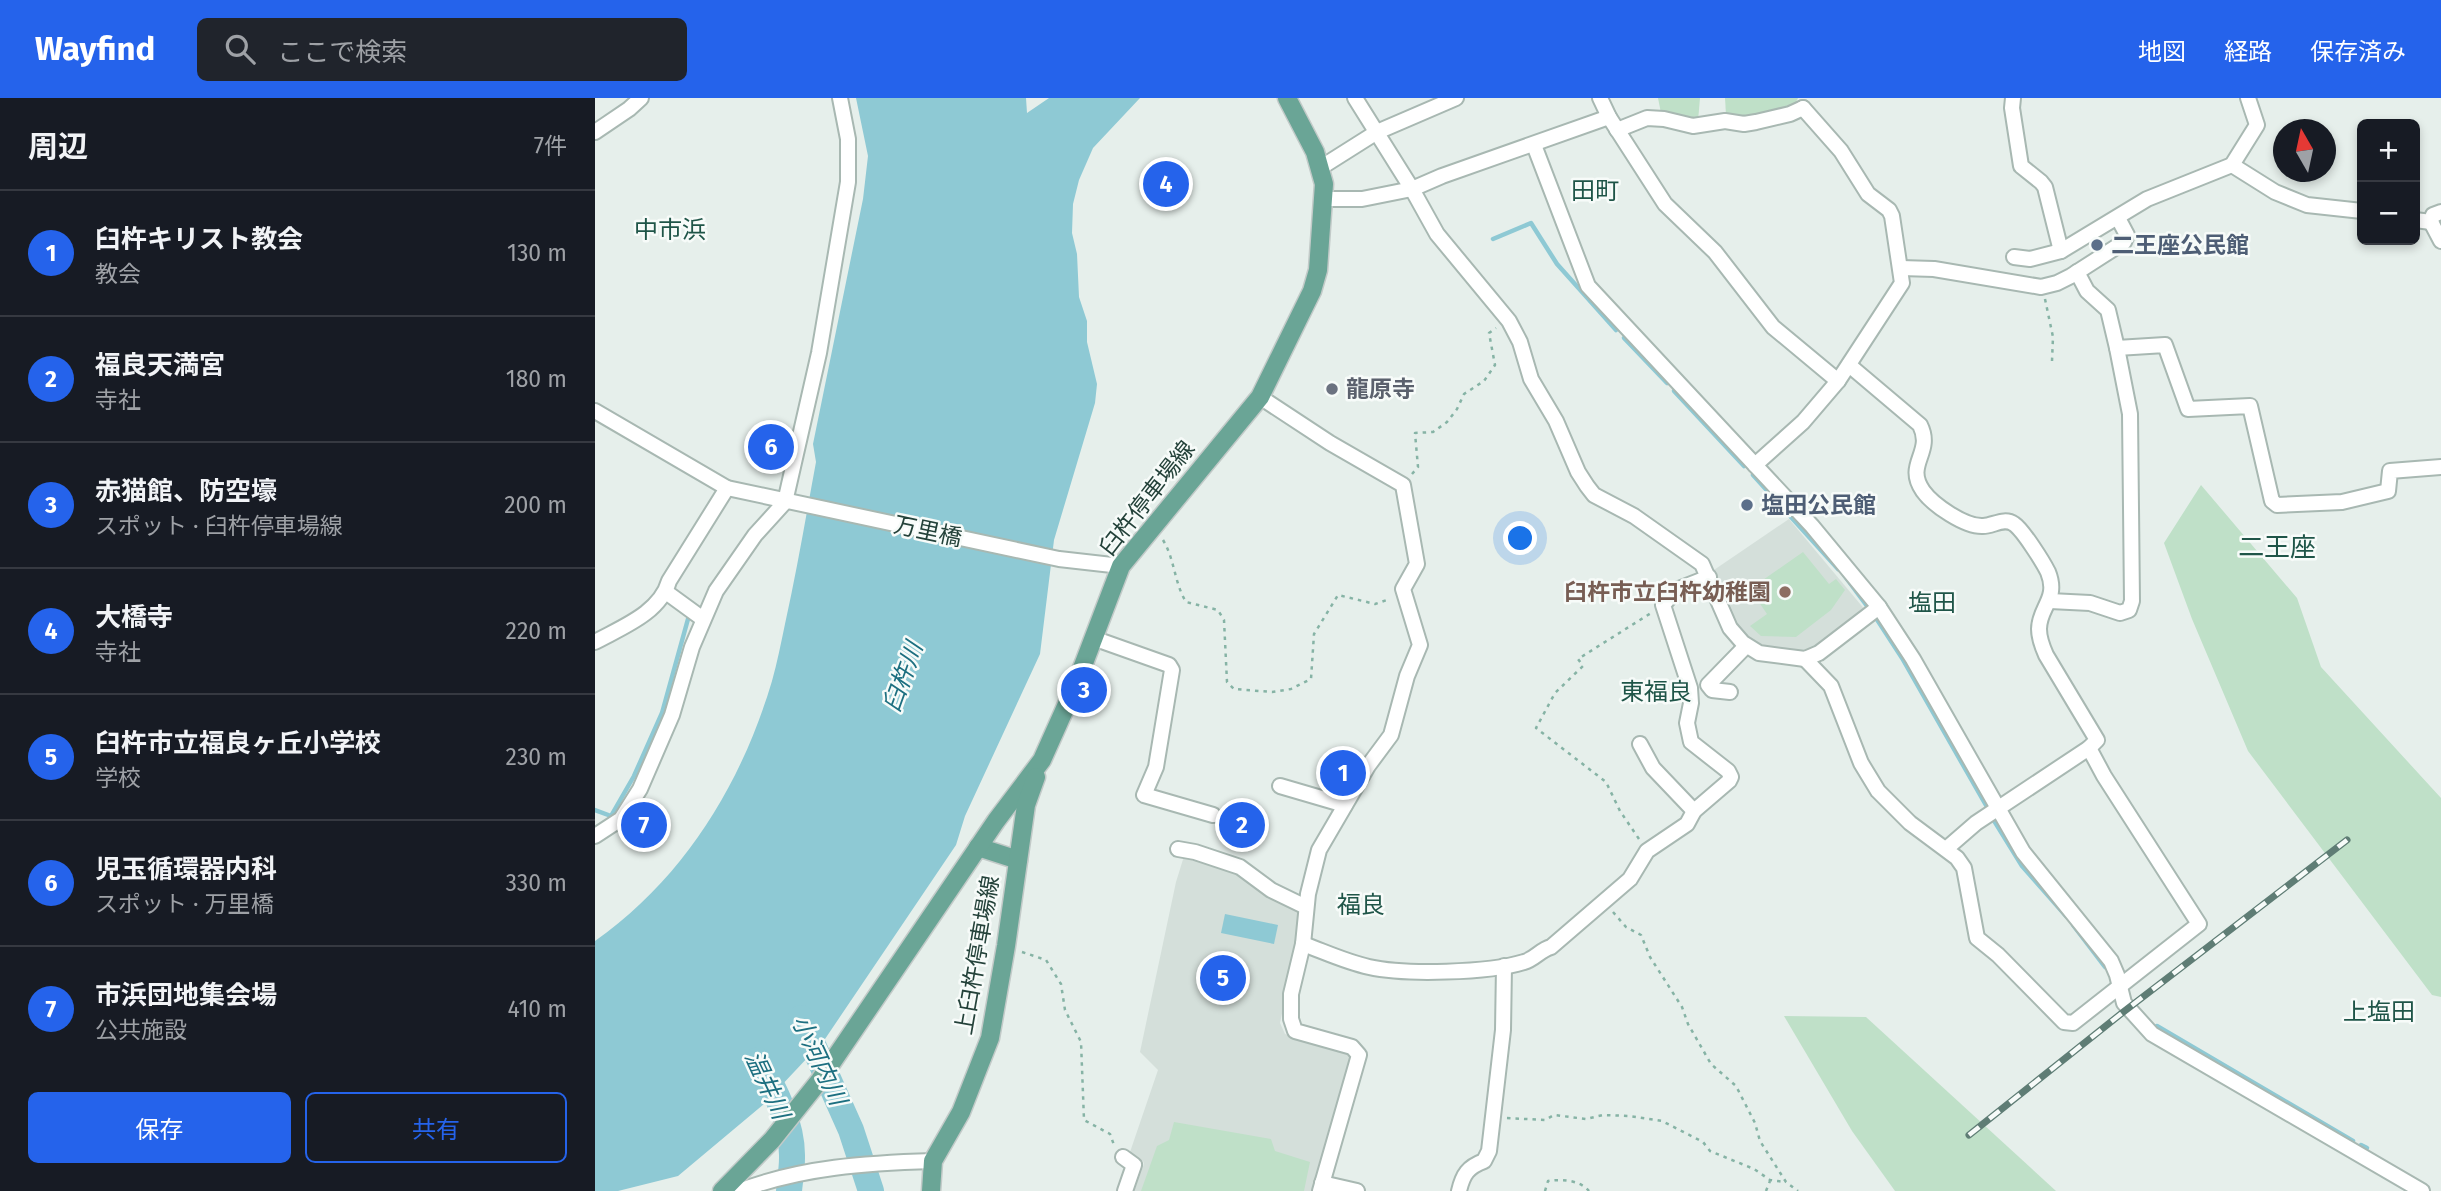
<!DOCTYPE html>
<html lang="ja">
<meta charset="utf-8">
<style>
:root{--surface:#171b24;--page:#20242c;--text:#f1f3f6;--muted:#9ea1a6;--line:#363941;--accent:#2563eb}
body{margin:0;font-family:"Fira Sans","Noto Sans JP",sans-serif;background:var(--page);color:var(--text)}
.controls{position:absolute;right:21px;top:21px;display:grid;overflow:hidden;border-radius:10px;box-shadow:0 4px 10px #0003}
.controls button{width:63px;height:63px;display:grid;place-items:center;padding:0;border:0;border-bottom:2px solid var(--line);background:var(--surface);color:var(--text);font:35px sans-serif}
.compass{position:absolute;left:1678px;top:21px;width:63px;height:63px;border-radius:50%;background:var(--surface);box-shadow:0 4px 10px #0003;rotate:351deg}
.you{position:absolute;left:926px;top:441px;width:24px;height:24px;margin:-18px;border:5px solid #fff;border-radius:50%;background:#1a73e8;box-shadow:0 0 0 10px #1a73e833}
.badge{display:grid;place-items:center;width:46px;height:46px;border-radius:50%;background:var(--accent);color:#fff;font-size:23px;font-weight:700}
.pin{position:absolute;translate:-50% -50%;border:4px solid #fff;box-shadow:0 2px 7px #0006}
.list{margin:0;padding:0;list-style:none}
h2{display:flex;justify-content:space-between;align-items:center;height:91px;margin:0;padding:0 28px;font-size:30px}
h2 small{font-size:23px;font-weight:400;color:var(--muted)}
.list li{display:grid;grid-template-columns:46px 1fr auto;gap:21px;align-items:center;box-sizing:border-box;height:126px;padding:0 28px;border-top:2px solid var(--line)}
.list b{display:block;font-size:26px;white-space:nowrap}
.list p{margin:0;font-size:23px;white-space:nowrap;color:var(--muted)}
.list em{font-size:23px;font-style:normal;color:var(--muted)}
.actions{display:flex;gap:14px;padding:21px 28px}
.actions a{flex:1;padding:16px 0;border:2px solid var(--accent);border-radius:10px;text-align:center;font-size:24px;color:var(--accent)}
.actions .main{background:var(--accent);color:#fff}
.icon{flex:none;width:38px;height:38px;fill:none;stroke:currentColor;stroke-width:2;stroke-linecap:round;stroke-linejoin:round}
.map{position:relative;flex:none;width:1846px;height:1093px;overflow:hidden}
header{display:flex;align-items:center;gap:42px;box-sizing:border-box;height:98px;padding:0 35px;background:var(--accent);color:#fff}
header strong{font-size:33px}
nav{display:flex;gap:38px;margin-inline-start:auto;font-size:24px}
.search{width:490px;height:63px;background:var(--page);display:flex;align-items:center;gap:18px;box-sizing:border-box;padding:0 24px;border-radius:10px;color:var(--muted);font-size:26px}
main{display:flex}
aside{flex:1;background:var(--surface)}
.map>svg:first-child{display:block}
.built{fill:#d4dfda}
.green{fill:#bfe0c8}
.water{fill:#8ec9d4}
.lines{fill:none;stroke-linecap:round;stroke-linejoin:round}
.stream{stroke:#8ec9d4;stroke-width:4.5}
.river{stroke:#8ec9d4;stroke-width:26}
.minor-casing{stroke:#a8b8b2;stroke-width:18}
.major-casing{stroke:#c2cac8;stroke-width:21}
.path{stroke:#86b3a5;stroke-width:2.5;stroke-dasharray:3.5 5;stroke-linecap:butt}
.minor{stroke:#fff;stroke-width:14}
.major{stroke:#6aa596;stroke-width:18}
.rail-casing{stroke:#5f7d75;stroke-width:7}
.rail{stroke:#f7fbf9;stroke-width:4.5;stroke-dasharray:13;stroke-linecap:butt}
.service-dot{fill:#5c6f8a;stroke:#f7fbf9;stroke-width:2.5}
.worship-dot{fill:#6b7280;stroke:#f7fbf9;stroke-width:2.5}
.education-dot{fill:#8d6e63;stroke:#f7fbf9;stroke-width:2.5}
.labels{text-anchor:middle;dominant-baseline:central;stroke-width:5;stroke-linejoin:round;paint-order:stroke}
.service-label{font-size:23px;font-weight:bold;fill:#4e5e75;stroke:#f7fbf9;text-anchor:start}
.worship-label{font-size:23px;font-weight:bold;fill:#5b616d;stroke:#f7fbf9;text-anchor:start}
.street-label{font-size:23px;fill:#24423a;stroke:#f7fbf9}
.education-label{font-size:23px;font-weight:bold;fill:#785e54;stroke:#f7fbf9;text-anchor:end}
.neighbourhood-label{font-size:24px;fill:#1f5548;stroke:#f7fbf9}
.water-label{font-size:24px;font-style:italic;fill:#1c6f80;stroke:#f7fbf9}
.quarter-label{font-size:26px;fill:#1f5548;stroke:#f7fbf9}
</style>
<header>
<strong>Wayfind</strong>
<div class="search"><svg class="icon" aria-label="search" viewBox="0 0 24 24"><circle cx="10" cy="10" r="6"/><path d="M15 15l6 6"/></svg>ここで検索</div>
<nav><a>地図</a><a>経路</a><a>保存済み</a></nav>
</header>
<main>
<aside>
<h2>周辺<small>7件</small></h2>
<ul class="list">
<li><span class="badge">1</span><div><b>臼杵キリスト教会</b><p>教会</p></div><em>130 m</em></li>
<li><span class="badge">2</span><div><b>福良天満宮</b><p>寺社</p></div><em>180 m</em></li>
<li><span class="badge">3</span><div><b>赤猫館、防空壕</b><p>スポット · 臼杵停車場線</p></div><em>200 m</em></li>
<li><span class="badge">4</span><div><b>大橋寺</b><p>寺社</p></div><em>220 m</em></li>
<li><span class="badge">5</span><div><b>臼杵市立福良ヶ丘小学校</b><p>学校</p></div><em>230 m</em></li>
<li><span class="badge">6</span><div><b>児玉循環器内科</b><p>スポット · 万里橋</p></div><em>330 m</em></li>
<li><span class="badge">7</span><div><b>市浜団地集会場</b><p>公共施設</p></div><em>410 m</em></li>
</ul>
<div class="actions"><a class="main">保存</a><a>共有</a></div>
</aside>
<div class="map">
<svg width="1846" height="1093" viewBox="0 0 1846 1093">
<rect width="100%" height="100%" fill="#e6efeb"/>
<g class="built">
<path d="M1194 421 1271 513 1222 551 1213 553 1166 548 1153 539 1142 527 1116 474Z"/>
<path d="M590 755 640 776 655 784 671 797 704 813V835L685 925 690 936 756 955 723 1093H539L549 1066 548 1063 534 1057 563 972 545 954 581 784Z"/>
</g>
<g class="green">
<path d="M1063 0H1105L1103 23 1066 15Z"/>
<path d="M1130 0H1203L1199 8 1149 20 1131 17Z"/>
<path d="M1606 387 1702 500 1726 569 1846 700V899L1837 897 1653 653 1597 521 1569 445Z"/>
<path d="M1208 454 1234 486 1241 481 1250 492 1236 512 1201 539 1166 538 1155 528 1172 516 1155 491Z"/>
<path d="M1189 918 1271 919 1461 1093H1300L1257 1033Z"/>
<path d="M579 1024 676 1041 680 1053 715 1064 709 1093H546L562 1048 574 1042Z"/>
</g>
<g class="water">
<path d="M261 0H431L432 15 454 0H545L498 50 484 82 478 106 477 135 482 156 484 199 492 223V244L502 286 500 305 459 442 445 556 370 718 361 747 230 941 169 1006 83 1078 23 1093H0V843C89 780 146 687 177 583 182 565 186 545 190 526 202 472 211 418 221 364L218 346 268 101 273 58Z"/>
<path d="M630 816 683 827 679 846 626 835Z"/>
</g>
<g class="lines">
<g class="stream">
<path d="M898 141 936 125 962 166 1021 232"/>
<path d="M1029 240 1072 285"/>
<path d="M1079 293 1149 368"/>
<path d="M1158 377 1243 471"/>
<path d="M1249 477 1272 508"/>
<path d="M1281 520 1307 560 1392 709"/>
<path d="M0 712 16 718 39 678 67 615 93 521"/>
<path d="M1398 721 1427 768 1471 818"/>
<path d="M1478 827 1510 869"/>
<path d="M1562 928 1758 1043"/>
<path d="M1766 1047 1772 1050"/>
</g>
<g class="river">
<path d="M206 920 256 1032 276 1093"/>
<path d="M163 962C179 990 198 1026 197 1060 197 1071 195 1082 194 1093"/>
</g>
<g class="minor-casing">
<g id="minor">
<path d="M760 0 817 91 842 136 914 223 925 244 936 281 961 323 983 374 992 388 999 397 1039 418 1107 466 1135 530 1148 545 1164 555 1210 561 1224 555 1284 509"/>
<path d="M1005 0 1014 19 1070 106 1120 154 1178 229 1243 283"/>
<path d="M1418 0 1417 10 1426 68 1446 84 1450 89 1466 153"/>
<path d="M1022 32 1052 20 1069 21 1098 28 1130 23 1149 26 1161 24 1195 16 1208 10"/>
<path d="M0 34 34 11 46 0"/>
<path d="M939 47 993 188 1217 428 1284 509 1318 561 1428 754 1516 863 1522 877 1529 905 1557 936 1827 1093"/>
<path d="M1637 67 1680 94 1712 107 1767 113"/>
<path d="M725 70 782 34 861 0"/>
<path d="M728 101H767L817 91 847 78 1014 19"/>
<path d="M1820 122 1836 124"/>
<path d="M1836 124 1846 143"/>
<path d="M1836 124 1838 117 1846 114"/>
<path d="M1419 159 1435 161 1466 153 1552 101 1637 67 1662 27 1653 0"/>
<path d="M1306 170 1339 171 1446 189 1462 185 1476 178 1529 144 1532 137 1523 120"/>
<path d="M1482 174 1492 193 1513 212 1522 250 1570 247 1593 311 1655 308 1677 403 1682 407 1747 404 1793 393 1795 373 1846 369"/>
<path d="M1254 267 1325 327C1339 355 1309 366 1328 393 1338 407 1370 429 1388 428 1398 428 1409 419 1419 426 1428 432 1448 464 1453 474 1464 501 1444 509 1444 531 1444 540 1447 548 1451 557L1502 642 1494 650"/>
<path d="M665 299 735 345 808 387 822 466 808 491 825 547 812 578 796 637 773 668 724 752 713 796 708 846 696 896V921L700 933 757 949 764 957 725 1093"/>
<path d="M0 313 132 390 464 461 526 468"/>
<path d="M1160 367 1208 324 1243 283 1307 185 1297 118 1294 112 1273 96 1246 53 1208 10"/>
<path d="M71 494 108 521"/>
<path d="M1455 503 1495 505 1525 515 1534 512 1537 503 1535 316 1522 250"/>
<path d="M498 540 574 567 577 572 561 669 549 697 618 717"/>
<path d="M0 544C27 529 65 515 74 483L132 390"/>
<path d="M1210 561 1236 588 1266 665 1283 693 1315 725 1362 760 1369 770 1382 840 1403 857 1469 924 1478 925 1604 826 1509 678 1494 650 1381 725 1351 751"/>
<path d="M1135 594 1117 592 1113 587 1151 548"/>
<path d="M1045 646 1058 670 1099 713"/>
<path d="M685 688 750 707"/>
<path d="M0 738 26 721 45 691 77 617 97 549 121 493 160 437 190 404 224 255 253 84V41L245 0"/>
<path d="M583 751 600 754 645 769 676 792 711 809"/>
<path d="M708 846C730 854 751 864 774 869 809 877 894 875 929 864 940 861 945 852 956 849L1035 781 1052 753 1092 726 1099 713 1134 683 1136 679 1133 673 1096 644 1092 625 1096 605 1095 590 1068 507 1081 492 1114 479"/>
<path d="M528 1059 539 1067 530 1093"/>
<path d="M727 1085 762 1093"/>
<path d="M144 1093C207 1069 272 1065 338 1063"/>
<path d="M864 1093C868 1076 873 1069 889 1063L894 1053 908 932 909 868"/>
</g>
</g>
<g class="major-casing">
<g id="major">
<path d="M383 749 423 762"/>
<path d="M127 1093 177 1042 225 982 401 723 447 662 481 586 526 468 665 299 717 193 723 172 729 86 720 54 692 0"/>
<path d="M336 1093 338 1063 366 1014 395 940 411 848 431 707 441 679"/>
</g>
</g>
<g class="path">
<path d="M1450 201 1458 239 1457 263"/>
<path d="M817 376 823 369 820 335 838 334 852 324 862 311 869 296 889 283 900 267 894 235 901 230"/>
<path d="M568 442C580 462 579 484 591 504L623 512 629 522 632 584 639 591 677 594 696 591 716 581 719 536 743 497 780 506 795 501"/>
<path d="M1044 741 1025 713 1011 684 941 630 960 595 988 568 983 561 1056 515"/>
<path d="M1018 814 1031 829 1046 837 1055 859 1087 909 1093 926 1116 966 1141 988 1160 1025 1165 1043 1191 1084 1203 1093"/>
<path d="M427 854 451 862 466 886 470 912 486 944 489 1022 515 1036 519 1047"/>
<path d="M912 1020 950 1022 959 1017 991 1021 1008 1017 1034 1018 1067 1023 1108 1044 1115 1053 1159 1071 1175 1082 1190 1084"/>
<path d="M950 1093 953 1083C967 1081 985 1082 994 1093"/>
<path d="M1171 1093 1175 1083"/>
</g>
<use href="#minor" class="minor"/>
<use href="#major" class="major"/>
<g class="rail-casing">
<path id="rail" d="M1374 1037 1527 915 1752 742"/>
</g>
<use href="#rail" class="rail"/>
</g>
<g class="service-dot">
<circle cx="1502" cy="147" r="7"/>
<circle cx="1152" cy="407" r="7"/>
</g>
<circle class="worship-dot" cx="737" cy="291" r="7"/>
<circle class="education-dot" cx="1190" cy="494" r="7"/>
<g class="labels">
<g class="service-label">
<text x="1516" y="147">二王座公民館</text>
<text x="1166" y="407">塩田公民館</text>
</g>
<g class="worship-label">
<text x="751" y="291">龍原寺</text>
</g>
<g class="street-label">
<text transform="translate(552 400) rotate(-52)">臼杵停車場線</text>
<text transform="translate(333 433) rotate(12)">万里橋</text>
<text transform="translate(382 857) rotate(-80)">上臼杵停車場線</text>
</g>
<g class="education-label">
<text x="1176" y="494">臼杵市立臼杵幼稚園</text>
</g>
<g class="neighbourhood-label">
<text x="1000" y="93">田町</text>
<text x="75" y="132">中市浜</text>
<text x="1337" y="505">塩田</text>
<text x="1061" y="594">東福良</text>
<text x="766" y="807">福良</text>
<text x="1784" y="914">上塩田</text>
</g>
<g class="water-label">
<text transform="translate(308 579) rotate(-70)">臼杵川</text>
<text transform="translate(224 962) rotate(65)">小河内川</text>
<text transform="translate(172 987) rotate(65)">温井川</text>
</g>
<g class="quarter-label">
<text x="1682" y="449">二王座</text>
</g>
</g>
</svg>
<div class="controls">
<button>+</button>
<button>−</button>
</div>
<svg class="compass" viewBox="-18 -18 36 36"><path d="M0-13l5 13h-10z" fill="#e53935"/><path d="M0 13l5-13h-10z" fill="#9ea1a6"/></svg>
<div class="you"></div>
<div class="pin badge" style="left:748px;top:675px">1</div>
<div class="pin badge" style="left:647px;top:727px">2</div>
<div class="pin badge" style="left:489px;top:592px">3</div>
<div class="pin badge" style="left:571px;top:86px">4</div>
<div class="pin badge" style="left:628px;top:880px">5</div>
<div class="pin badge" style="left:176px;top:349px">6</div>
<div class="pin badge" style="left:49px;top:727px">7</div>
</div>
</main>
